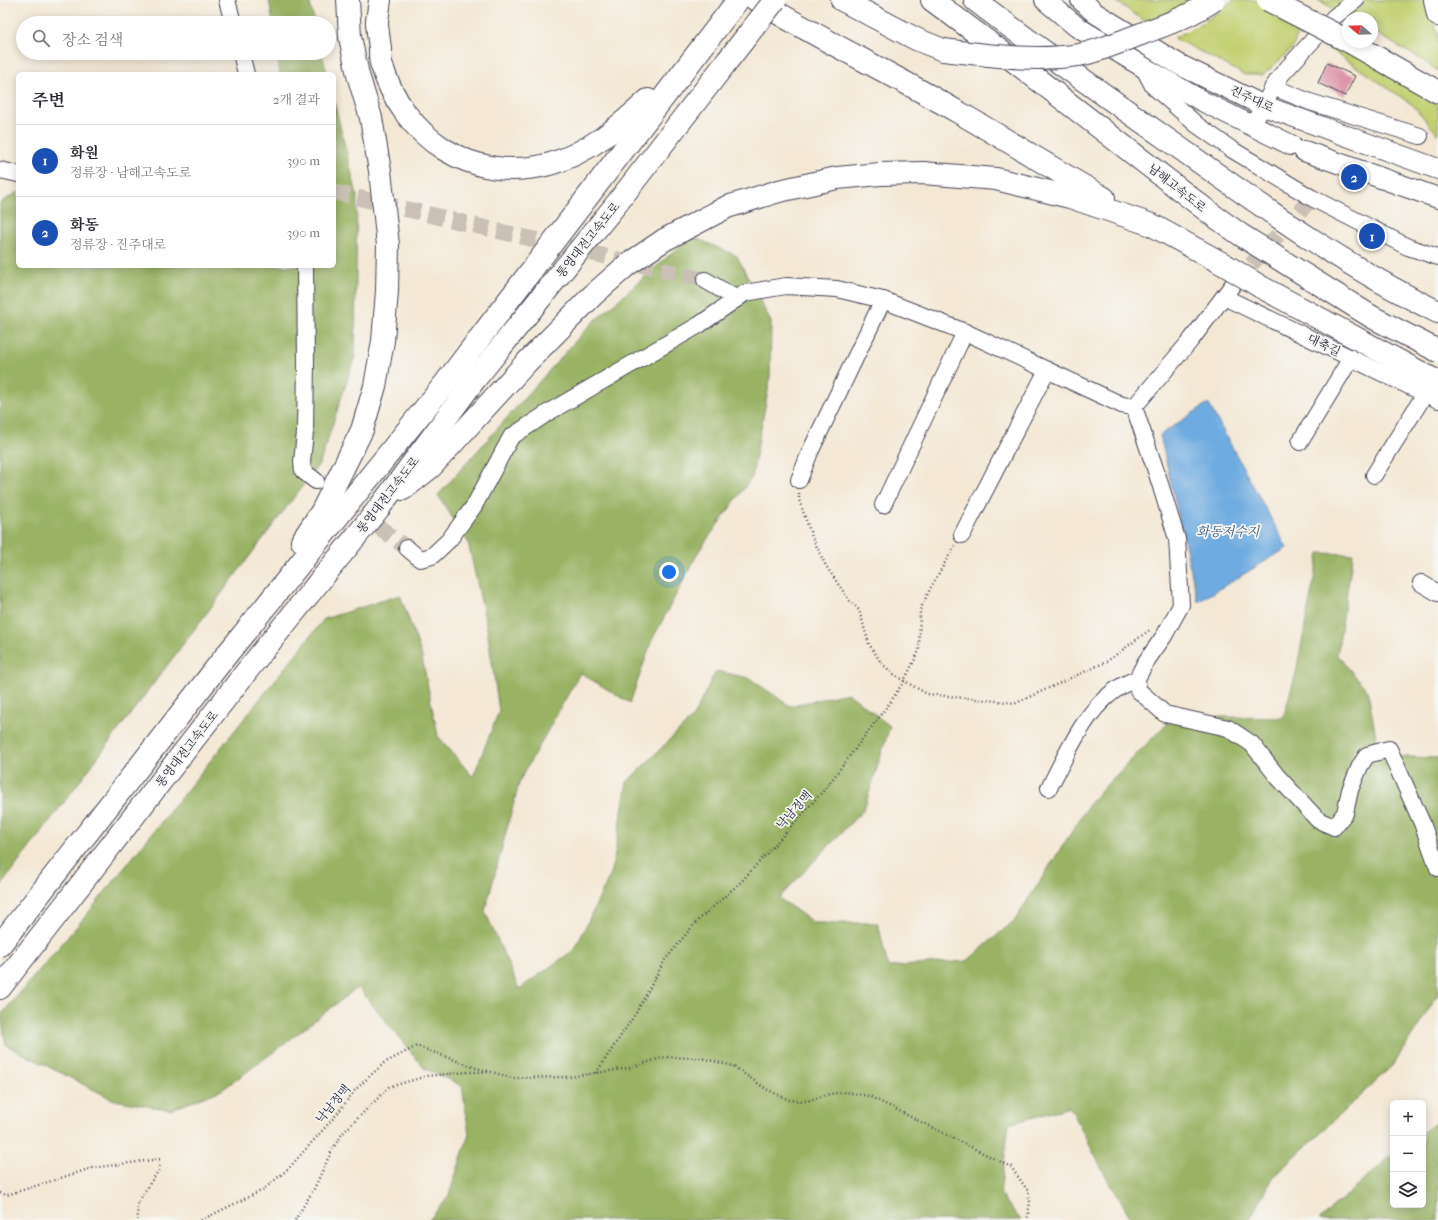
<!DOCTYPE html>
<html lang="ko">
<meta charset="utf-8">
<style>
:root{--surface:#fff;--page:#f2f2f3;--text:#2b2b33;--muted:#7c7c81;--line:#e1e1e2;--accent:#1f6fb2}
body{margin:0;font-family:"IM FELL French Canon","Noto Serif KR",serif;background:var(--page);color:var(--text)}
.controls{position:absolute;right:12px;bottom:12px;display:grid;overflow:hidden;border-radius:6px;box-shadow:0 2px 10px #0003}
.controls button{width:36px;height:36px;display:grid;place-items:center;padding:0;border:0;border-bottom:1px solid var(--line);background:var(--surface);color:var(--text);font:20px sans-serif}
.compass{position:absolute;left:1342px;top:12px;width:36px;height:36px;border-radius:50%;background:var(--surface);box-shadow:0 2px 10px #0003;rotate:289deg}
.you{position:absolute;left:669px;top:572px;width:14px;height:14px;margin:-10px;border:3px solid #fff;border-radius:50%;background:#1a73e8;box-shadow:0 0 0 6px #1a73e833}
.badge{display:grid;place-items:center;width:26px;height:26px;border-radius:50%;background:var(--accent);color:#fff;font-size:13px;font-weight:700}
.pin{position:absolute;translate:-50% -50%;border:2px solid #fff;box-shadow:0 1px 4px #0006}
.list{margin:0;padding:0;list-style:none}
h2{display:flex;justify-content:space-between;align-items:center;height:52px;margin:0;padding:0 16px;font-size:17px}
h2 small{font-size:13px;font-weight:400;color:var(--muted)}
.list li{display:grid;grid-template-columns:26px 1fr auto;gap:12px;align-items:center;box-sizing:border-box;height:72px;padding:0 16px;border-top:1px solid var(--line)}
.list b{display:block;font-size:15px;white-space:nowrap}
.list p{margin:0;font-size:13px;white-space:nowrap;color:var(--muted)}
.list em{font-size:13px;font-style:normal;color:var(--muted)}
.icon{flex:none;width:22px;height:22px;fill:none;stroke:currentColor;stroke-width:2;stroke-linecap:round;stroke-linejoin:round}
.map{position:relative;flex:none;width:1438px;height:1220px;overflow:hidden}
.search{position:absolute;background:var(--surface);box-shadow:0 2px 10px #0003;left:16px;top:16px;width:320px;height:44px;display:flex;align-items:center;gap:10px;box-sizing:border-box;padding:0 14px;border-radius:22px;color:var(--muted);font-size:15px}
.panel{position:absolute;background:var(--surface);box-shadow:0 2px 10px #0003;left:16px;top:72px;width:320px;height:196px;border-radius:6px}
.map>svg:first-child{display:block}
.green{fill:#c2d071;stroke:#727956}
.forest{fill:#99b263;stroke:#5e6a4f}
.water{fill:#6eabe0;stroke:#48668e}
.building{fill:#db96ab}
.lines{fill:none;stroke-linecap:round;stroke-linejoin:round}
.minor-tunnel{stroke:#cac0b6;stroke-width:16;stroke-dasharray:16 8;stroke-linecap:butt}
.minor-casing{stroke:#424052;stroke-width:18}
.major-casing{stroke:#424052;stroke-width:22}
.highway-casing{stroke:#424052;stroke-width:24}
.path{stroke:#424052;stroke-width:2.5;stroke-dasharray:1 3;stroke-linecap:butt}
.minor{stroke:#fff;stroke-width:16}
.major{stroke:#fff;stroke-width:20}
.highway{stroke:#fff;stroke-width:22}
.highway-bridge-casing{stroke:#424052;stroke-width:24;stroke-linecap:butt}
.highway-bridge{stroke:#fff;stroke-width:22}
.labels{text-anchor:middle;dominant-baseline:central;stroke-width:3.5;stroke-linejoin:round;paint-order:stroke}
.street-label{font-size:12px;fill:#22223b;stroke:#f6f6f2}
.water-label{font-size:13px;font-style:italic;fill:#40597d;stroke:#f6f6f2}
</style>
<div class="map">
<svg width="1438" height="1220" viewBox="0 0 1438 1220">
<rect width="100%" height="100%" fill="#f6f6f2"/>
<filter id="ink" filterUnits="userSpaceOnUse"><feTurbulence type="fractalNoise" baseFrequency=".025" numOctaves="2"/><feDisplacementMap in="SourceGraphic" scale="8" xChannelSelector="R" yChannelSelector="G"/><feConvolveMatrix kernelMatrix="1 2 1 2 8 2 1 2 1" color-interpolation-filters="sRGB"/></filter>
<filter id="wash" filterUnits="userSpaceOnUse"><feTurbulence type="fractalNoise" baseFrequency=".012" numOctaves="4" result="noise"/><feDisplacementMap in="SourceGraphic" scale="16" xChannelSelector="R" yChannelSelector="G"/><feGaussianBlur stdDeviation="0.9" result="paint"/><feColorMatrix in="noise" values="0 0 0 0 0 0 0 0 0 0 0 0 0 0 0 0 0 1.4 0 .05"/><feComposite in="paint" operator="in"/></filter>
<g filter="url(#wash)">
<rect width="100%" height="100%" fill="#f4e8d5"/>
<g class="green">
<path d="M1114 0H1202L1149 24Z"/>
<path d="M1234 0H1256L1288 16 1438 101V135L1413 105 1333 51 1297 34 1293 48 1263 75H1245L1174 38 1201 24Z"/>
<path d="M1318 0H1429L1434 23 1438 33V71L1424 61 1372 31V18H1350Z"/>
</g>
<g class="forest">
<path d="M269 0H309L315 23H273Z"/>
<path d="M277 53H322L327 74H280Z"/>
<path d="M334 102 357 195 355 356 320 463 0 887V203L18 192V266H334Z"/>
<path d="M691 236 737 256 771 322 770 380 752 477 699 551 652 640 630 703 580 673 520 780 485 911 519 989 575 949 612 871 627 782 693 717 716 671 749 678 790 706 848 693 890 726 864 809 779 898 814 923H878L888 967 967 961 1015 920 1092 800 1174 716 1283 718 1296 673 1319 553 1353 554 1337 655 1368 691 1377 743 1386 756 1436 758 1438 757V995L1395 1063 1274 1176 1250 1220H1132L1103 1171 1070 1107 1009 1124 1000 1194 1021 1220H429L449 1195 469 1134 462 1086 424 1068 358 987 279 1048 222 1090 170 1110 114 1100 6 1045 1 1015 89 912 324 619 400 595 421 653 438 736 473 777 499 711 487 628 468 542 438 495 589 326Z"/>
<path d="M1438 1121V1220H1319L1393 1154V1205H1423V1132Z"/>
</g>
<path class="water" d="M1208 403 1287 548 1198 602 1160 435Z"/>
<g id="blocks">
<path class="building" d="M1327 63 1355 76 1345 96 1318 83Z"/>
</g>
</g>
<g filter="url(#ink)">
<use href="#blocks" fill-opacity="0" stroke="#424052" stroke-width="1"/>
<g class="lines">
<g class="minor-tunnel">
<path d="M334 192 705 280"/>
<path d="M1235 282 1312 198"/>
<path d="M340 498 407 548"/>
</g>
<g class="minor-casing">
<g id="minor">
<path d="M227 0 233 23"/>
<path d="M241 53 246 74"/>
<path d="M1143 67 1153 86 1197 125 1231 149 1312 198 1408 247 1438 257"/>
<path d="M1273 87 1310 102 1420 136"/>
<path d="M1252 125 1264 106 1273 87 1282 74 1334 17 1356 0"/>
<path d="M0 170 18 174"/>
<path d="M305 266 306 362 305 432 302 462 303 471 316 481"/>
<path d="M705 280 737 299"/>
<path d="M1224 297 1438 400"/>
<path d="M1134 407 1157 474 1177 539 1181 605 1164 636 1145 663 1137 679 1138 690 1165 714 1228 728 1252 744 1277 776 1318 820 1334 827 1345 813 1350 790 1360 766 1367 755 1389 749 1422 823 1438 868"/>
<path d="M1134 407 1191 340 1234 283"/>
<path d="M1300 442 1351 358"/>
<path d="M1374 475 1425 394"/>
<path d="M799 480 810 452 883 300 965 332 1047 370"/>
<path d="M883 505 965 332"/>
<path d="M962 535 1047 370 1122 405 1134 407"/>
<path d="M407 548 420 559 432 556 449 540 474 506 511 437 549 412 699 325 745 293 786 286 837 289 883 300"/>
<path d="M1421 583 1438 593"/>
<path d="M1049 788C1070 748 1091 694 1137 679"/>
</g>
</g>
<g class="major-casing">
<g id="major">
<path d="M1045 0 1077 27 1143 67 1202 101 1291 145"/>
<path d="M1081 0 1095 13 1180 65 1264 106 1438 169"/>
<path d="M1304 151 1438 198"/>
</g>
</g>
<g class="highway-casing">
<g id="highway">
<path d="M380 0C379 7 378 14 377 21 377 30 379 39 380 48 380 53 380 59 381 63 403 138 472 185 550 164 588 153 619 127 648 100"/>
<path d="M756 0C821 40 891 73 958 112 1007 140 1055 170 1104 198"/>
<path d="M842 0 916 39 943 50"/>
<path d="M932 0 1006 55 1210 213 1241 235 1372 317 1438 351"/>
<path d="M975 0C1042 52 1111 100 1181 149 1264 208 1346 267 1438 312"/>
<path d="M1435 0 1438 15"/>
<path d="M1350 42 1438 92"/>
<path d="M1261 287 1438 382"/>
<path d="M403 489 431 467 526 363 593 295 627 265 664 240 727 207 779 191 837 178 880 174 923 173 996 179 1070 197 1152 225 1225 265"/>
<path d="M302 541 322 511 362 430 375 386 383 341 387 291 388 245 380 171 371 118 358 75 350 37 348 0"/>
<path d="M0 945 224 658 443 386 738 0"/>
<path d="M0 988 250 667 379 508 476 378 618 202 728 60"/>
</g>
</g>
<g class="path">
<path d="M799 493V500L812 537 826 566 849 600 859 610 869 644 882 664 896 676 927 694 1016 703 1106 662 1151 629"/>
<path d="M596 1073 636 1013 665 960 696 922 741 882 825 789 891 701 904 681 919 651 920 610 930 589 955 545"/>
<path d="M0 1193 7 1195 92 1168 160 1159 159 1170 148 1186 137 1205 138 1220"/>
<path d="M201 1220 263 1190 289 1168 337 1114 355 1090 384 1063 417 1046 476 1068 488 1071"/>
<path d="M295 1220 314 1189 331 1152 342 1134 389 1087 427 1076 467 1072H492L512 1078 569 1077 629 1068 665 1057 701 1058 733 1066 766 1089 789 1100 807 1101 830 1094 845 1092 869 1096 1011 1167 1028 1191 1030 1202 1027 1220"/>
</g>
<use href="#minor" class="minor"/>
<use href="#major" class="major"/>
<use href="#highway" class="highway"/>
<g class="highway-bridge-casing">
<g id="highway-bridge">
<path d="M1268 0 1348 41"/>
<path d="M943 50C988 55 1034 62 1079 55 1100 51 1125 40 1146 32 1169 24 1194 14 1214 0"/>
<path d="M728 60 775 0"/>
<path d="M1225 265 1261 287"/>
</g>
</g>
<use href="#highway-bridge" class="highway-bridge"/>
</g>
</g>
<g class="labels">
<g class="street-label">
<text transform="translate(1252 99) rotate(25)">진주대로</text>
<text transform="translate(1177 188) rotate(38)">남해고속도로</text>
<text transform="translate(588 240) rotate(-51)">통영대전고속도로</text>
<text transform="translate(1324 345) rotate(26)">대축길</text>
<text transform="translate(388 495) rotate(-52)">통영대전고속도로</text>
<text transform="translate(187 749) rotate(-52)">통영대전고속도로</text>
<text transform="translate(794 810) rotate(-48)">낙남정맥</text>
<text transform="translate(333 1104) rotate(-50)">낙남정맥</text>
</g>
<g class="water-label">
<text x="1228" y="531">화동저수지</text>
</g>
</g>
</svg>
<div class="controls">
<button>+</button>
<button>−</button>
<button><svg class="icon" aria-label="layers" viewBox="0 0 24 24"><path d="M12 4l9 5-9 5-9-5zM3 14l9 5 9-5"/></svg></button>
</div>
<svg class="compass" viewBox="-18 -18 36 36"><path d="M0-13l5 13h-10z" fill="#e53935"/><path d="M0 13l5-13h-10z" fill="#7c7c81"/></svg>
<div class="you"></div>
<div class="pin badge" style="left:1372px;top:236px;background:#1a4fb4">1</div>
<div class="pin badge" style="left:1354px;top:177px;background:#1a4fb4">2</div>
<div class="search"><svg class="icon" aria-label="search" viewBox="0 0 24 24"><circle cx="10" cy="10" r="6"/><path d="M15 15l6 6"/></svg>장소 검색</div>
<section class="panel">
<h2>주변<small>2개 결과</small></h2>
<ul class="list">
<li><span class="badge" style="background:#1a4fb4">1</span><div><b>화원</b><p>정류장 · 남해고속도로</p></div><em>390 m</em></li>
<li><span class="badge" style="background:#1a4fb4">2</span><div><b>화동</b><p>정류장 · 진주대로</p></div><em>390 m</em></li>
</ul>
</section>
</div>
